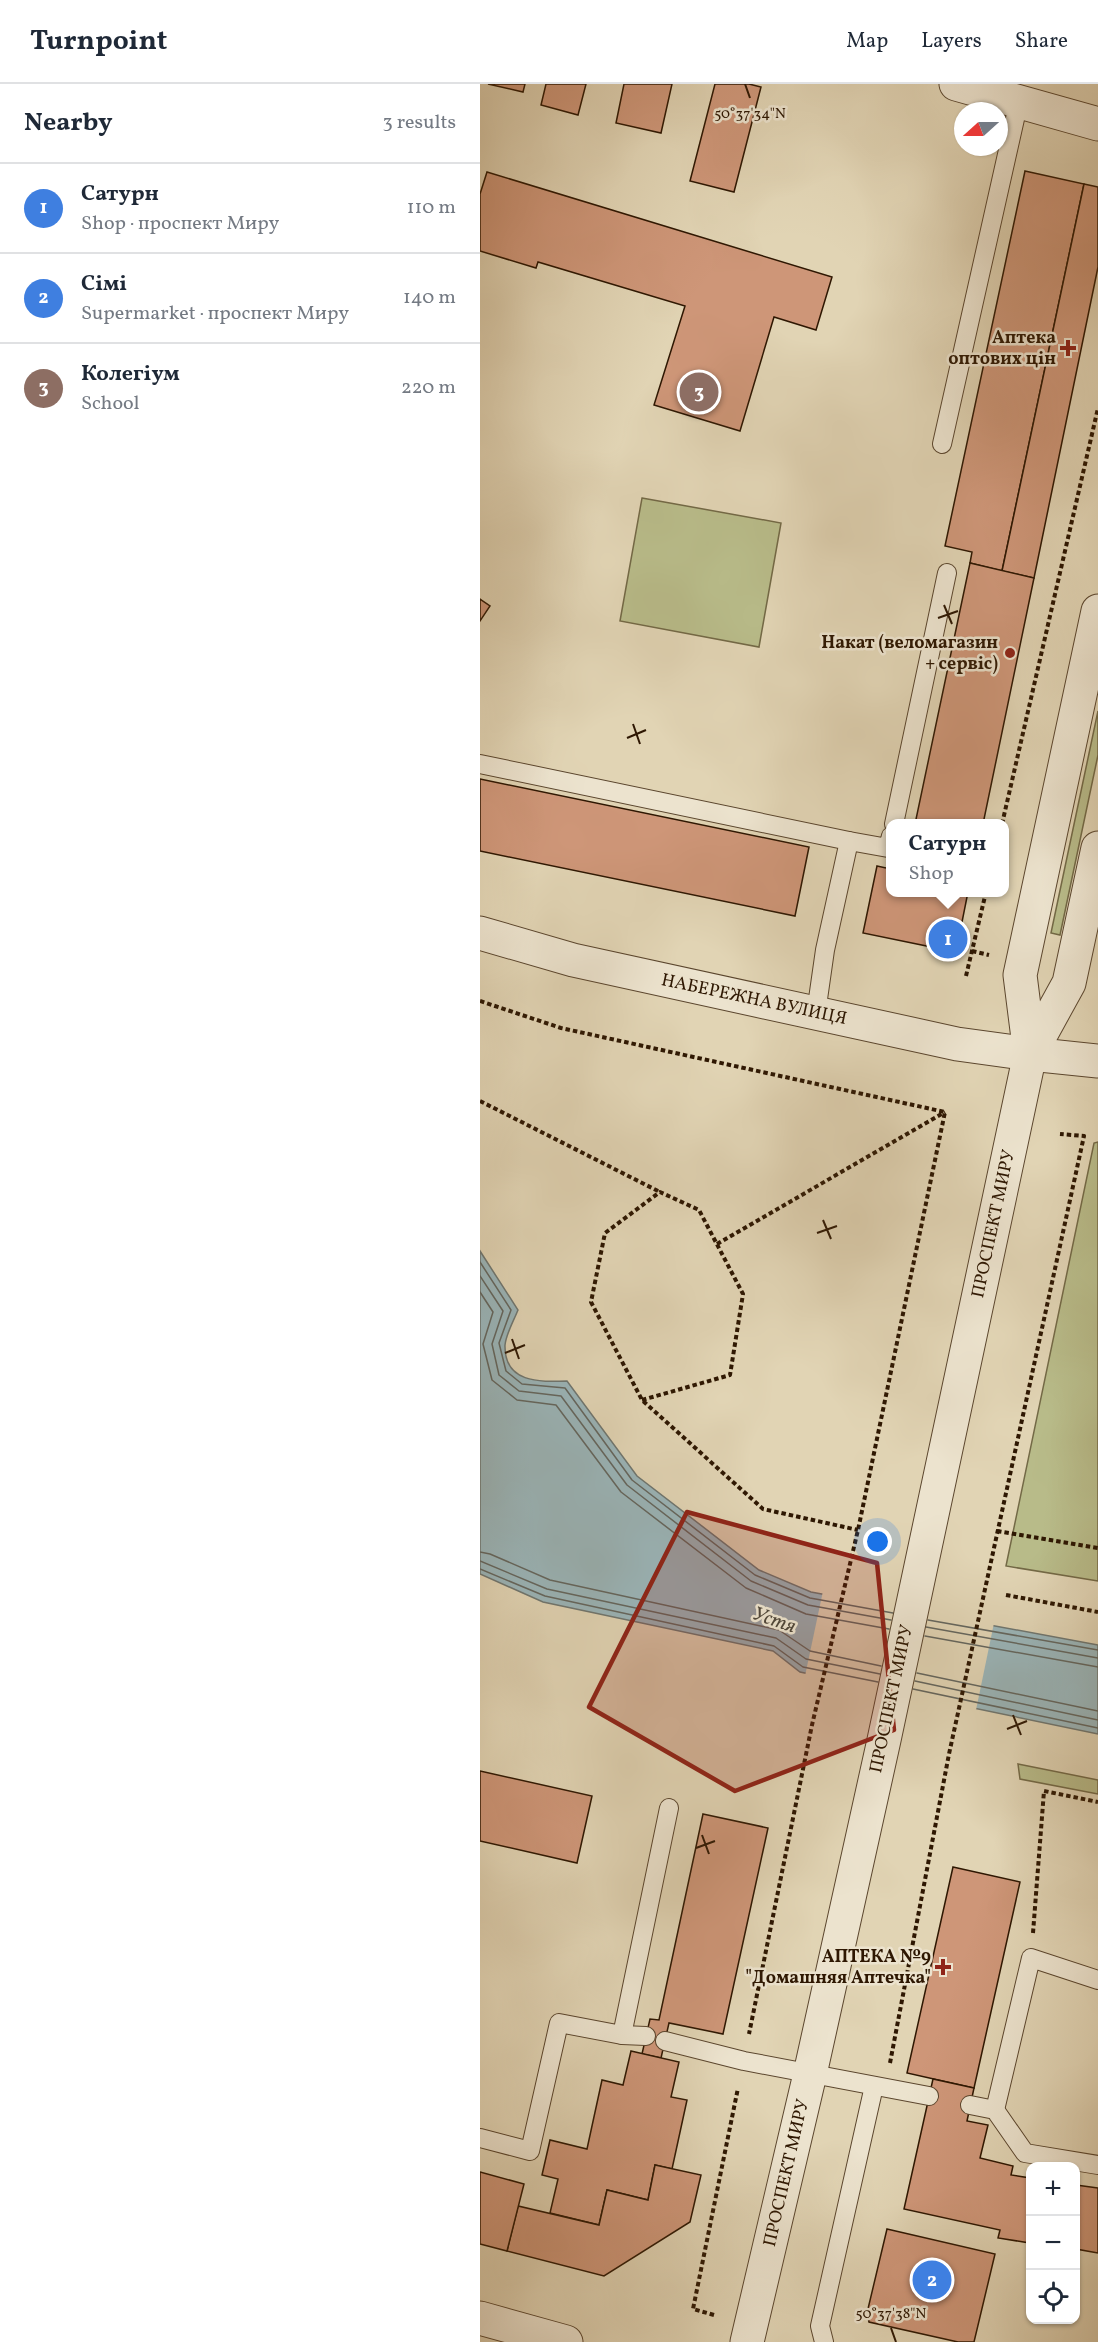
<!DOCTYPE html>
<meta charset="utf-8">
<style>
:root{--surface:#fff;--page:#f6f6f7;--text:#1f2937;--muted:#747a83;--line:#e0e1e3;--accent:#0b8043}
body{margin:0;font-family:Vollkorn,serif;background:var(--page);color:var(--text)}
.controls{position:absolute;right:18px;bottom:18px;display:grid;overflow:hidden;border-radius:12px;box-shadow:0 2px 4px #0004}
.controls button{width:54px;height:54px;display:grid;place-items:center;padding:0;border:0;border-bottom:2px solid var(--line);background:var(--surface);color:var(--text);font:30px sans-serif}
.compass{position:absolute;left:474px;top:18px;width:54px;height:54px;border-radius:50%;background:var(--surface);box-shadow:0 2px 4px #0004;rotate:249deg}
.you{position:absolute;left:398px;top:1458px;width:21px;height:21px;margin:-15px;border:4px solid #fff;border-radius:50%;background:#1a73e8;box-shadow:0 0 0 9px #1a73e833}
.badge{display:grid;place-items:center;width:39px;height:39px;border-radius:50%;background:var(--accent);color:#fff;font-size:20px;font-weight:700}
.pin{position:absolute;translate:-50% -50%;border:3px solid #fff;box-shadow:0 2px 6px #0006}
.popup{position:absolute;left:406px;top:735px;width:123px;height:78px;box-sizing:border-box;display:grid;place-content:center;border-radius:12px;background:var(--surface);filter:drop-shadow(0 2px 4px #0005);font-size:20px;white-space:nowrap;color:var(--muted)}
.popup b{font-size:22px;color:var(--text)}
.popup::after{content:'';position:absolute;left:50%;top:100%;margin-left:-12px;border:12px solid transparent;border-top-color:var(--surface)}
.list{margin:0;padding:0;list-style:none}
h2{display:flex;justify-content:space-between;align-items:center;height:78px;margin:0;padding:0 24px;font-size:26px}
h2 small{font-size:20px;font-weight:400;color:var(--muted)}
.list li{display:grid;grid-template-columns:39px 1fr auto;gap:18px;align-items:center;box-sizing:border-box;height:90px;padding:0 24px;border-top:2px solid var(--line)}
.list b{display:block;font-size:22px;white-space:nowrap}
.list p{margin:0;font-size:20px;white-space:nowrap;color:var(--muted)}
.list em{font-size:20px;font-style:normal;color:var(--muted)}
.icon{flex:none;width:33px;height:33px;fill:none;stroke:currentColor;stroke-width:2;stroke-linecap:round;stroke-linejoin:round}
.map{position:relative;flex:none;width:618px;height:2258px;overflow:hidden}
header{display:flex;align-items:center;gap:36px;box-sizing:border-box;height:84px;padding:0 30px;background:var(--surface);border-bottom:2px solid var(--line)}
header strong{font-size:28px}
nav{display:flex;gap:33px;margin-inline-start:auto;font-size:21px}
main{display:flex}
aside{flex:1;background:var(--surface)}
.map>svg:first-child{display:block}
.green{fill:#b8bb89;stroke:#736946;stroke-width:1.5}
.water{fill:#9ab5b9;stroke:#6f7670;stroke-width:1.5}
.pier{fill:#e1d4b4}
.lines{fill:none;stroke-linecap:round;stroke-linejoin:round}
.shore{stroke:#64665e;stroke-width:1.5}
.building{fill:#ce9678;stroke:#2e1702;stroke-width:1.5}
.service-casing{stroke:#5b462e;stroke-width:20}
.minor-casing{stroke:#5b462e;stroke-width:35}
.tertiary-casing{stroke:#5b462e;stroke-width:35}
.path{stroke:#2e1702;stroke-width:4;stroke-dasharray:4.5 3;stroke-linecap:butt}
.service{stroke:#ece3ce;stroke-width:18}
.minor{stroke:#ece3ce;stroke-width:33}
.tertiary{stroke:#ece3ce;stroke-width:33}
.marked{fill:#8f2418;fill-opacity:0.2;stroke:#8f2418;stroke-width:4.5;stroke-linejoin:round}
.ticks{fill:none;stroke:#2e1702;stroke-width:2}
.poi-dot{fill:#8f2418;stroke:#ece3ce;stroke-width:2}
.labels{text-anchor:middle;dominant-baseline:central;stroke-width:5;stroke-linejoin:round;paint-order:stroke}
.poi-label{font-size:18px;font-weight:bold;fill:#2e1702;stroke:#ece3ce;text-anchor:end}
.street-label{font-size:18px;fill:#2e1702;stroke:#ece3ce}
.water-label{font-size:20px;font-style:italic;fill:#4e4639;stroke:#ece3ce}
.ticks-label{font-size:15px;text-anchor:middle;fill:#2e1702;stroke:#ece3ce;stroke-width:5;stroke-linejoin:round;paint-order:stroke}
</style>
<header>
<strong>Turnpoint</strong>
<nav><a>Map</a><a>Layers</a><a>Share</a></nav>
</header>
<main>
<aside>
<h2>Nearby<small>3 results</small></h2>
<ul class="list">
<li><span class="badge" style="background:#3f7fe0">1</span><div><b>Сатурн</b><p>Shop · проспект Миру</p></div><em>110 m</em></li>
<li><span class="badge" style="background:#3f7fe0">2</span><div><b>Сімі</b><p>Supermarket · проспект Миру</p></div><em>140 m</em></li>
<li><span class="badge" style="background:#8d6e63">3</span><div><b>Колегіум</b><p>School</p></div><em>220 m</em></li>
</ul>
</aside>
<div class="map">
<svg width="618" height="2258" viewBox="0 0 618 2258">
<rect width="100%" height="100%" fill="#e1d4b4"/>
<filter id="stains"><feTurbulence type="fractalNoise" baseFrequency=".00333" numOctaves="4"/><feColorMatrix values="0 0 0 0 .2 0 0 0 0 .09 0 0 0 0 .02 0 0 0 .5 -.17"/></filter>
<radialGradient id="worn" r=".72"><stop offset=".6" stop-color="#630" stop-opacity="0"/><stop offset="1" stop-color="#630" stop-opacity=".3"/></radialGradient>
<g class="green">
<path d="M162 414 301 439 279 563 140 537Z"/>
<path d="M618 627V671L580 851 571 849Z"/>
<path d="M618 1058V1497L526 1482 614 1059Z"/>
<path d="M538 1680 618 1696V1710L540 1695Z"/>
</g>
<path class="water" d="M0 1167 38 1226C34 1236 26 1250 25 1261 24 1299 59 1298 87 1297L157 1392 279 1486 331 1508 618 1561V1650L320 1588 293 1567 63 1518 0 1490Z"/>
<path class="pier" d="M343 1507 514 1539 496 1626 325 1592Z"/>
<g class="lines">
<g class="shore">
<path d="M0 1178 31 1226 19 1259 26 1287 42 1300 85 1304 152 1396 275 1491 330 1514 413 1529"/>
<path d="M0 1192 23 1227 12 1260 19 1291 39 1307 81 1312 147 1401 271 1497 328 1521 411 1536"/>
<path d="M0 1208 13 1228 3 1260 12 1296 37 1316 76 1321 141 1408 266 1504 326 1530 409 1545"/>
<path d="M0 1468 10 1470 70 1496 299 1546 330 1567 401 1582"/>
<path d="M0 1477 67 1505 296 1554 326 1575 400 1590"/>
<path d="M0 1485 65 1512 294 1562 323 1583 398 1598"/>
<path d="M448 1536 618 1566"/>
<path d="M446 1543 618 1574"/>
<path d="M445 1552 618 1583"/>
<path d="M437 1589 618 1627"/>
<path d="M435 1597 618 1636"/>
<path d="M433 1605 618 1644"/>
</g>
</g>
<g class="building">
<path d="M8 0H45L43 8Z"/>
<path d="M66 0H106L98 31 61 21Z"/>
<path d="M144 0H192L181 49 136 39Z"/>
<path d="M235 0H269L281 3 254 108 210 97Z"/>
<path d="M545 87 604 100 522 487 490 479 492 468 465 462Z"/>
<path d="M7 88 352 193 336 246 294 233 260 347 174 321 205 222 58 178 56 184 0 167V110Z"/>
<path d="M604 100 618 103V183L554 494 522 487Z"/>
<path d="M490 479 554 494 503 740H435Z"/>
<path d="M0 515 10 522 0 537Z"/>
<path d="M0 695 329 763 315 832 0 767Z"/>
<path d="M397 782 411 785V808H488L476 868 383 849Z"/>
<path d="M0 1687 112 1712 97 1779 0 1757Z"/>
<path d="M223 1730 288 1744 243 1950 189 1939 181 1974 162 1970 170 1935 179 1936Z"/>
<path d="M473 1783 540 1798 494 2004 427 1989Z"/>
<path d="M151 1967 199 1978 191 2013 207 2016 192 2085 175 2081 168 2116 127 2106 119 2141 70 2129 78 2095 62 2091 70 2056 107 2065 122 1996 143 2001Z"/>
<path d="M453 1995 494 2004 487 2037 508 2041 500 2074 533 2082 531 2091 550 2094V2159L518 2154 520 2146 424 2125Z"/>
<path d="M175 2081 221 2091 210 2138 124 2192 27 2167 38 2122 119 2141 127 2106 168 2116Z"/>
<path d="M0 2088 44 2100 27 2167 0 2160Z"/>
<path d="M596 2101 618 2104V2169L596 2165Z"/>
<path d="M407 2145 515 2170 494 2258H478L389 2238 387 2229Z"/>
</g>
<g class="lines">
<g class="service-casing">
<g id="service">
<path d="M462 360 539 17"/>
<path d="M0 680 369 757 345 866 336 929"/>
<path d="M414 740 467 489"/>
<path d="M369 757 408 764 411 752"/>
<path d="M166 1952 142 1951 189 1724"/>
<path d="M185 1957 264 1977 449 2012"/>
<path d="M490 2021 515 2026 545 2069 618 2081"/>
<path d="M515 2026 551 1874 618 1896"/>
<path d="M0 2054 50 2067 79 1939 142 1951"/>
<path d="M344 2258 340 2242 394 2002"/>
</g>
</g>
<g class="minor-casing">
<g id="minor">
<path d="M476 0 618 40"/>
<path d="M550 970 618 977"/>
<path d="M0 2234 86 2258"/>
</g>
</g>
<g class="tertiary-casing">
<g id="tertiary">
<path d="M0 849 93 876 477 960 550 970"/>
<path d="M550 970 540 891 618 527"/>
<path d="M267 2258 330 1990 404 1656 550 970 589 899 618 764"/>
</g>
</g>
<g class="path">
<path d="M522 740 618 324"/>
<path d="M492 867 509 871"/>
<path d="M486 892 506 808"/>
<path d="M0 917 81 944 465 1028 378 1446 332 1641 269 1950"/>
<path d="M0 1017 180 1108"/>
<path d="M237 1160 465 1028"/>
<path d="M162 1316 250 1291 263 1210 219 1126 180 1108 125 1149 111 1218 162 1316 283 1425 378 1446"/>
<path d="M517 1447 618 1464"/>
<path d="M526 1511 618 1528"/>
<path d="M553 1849 564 1707 618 1718"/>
<path d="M410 1979 469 1670 604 1052 580 1050"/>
<path d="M234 2231 213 2225 258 2004"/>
</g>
<use href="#service" class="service"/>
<use href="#minor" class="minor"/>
<use href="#tertiary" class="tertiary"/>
</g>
<path class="marked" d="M207 1428 397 1479 414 1646 255 1707 109 1623Z"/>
<path class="ticks" d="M265 0 270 14M464 521 472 540M458 534 478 527M153 640 160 660M147 654 166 646M343 1136 351 1155M337 1149 357 1142M32 1255 39 1275M25 1269 45 1261M533 1631 541 1651M527 1645 547 1637M222 1751 229 1770M216 1764 235 1757M411 2244 416 2258"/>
<g class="poi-dot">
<path d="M585 255h6v6h6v6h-6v6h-6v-6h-6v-6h6z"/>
<circle cx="530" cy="569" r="6"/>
<path d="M460 1874h6v6h6v6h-6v6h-6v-6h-6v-6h6z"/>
</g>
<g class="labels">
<g class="poi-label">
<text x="576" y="254">Аптека<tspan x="576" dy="21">оптових цін</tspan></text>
<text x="518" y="559">Накат (веломагазин<tspan x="518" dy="21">+ сервіс)</tspan></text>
<text x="451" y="1873">АПТЕКА №9<tspan x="451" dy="21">"Домашняя Аптечка"</tspan></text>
</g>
<g class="street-label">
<text transform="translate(274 916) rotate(12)">НАБЕРЕЖНА ВУЛИЦЯ</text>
<text transform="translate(514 1140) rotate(-78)">ПРОСПЕКТ МИРУ</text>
<text transform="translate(412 1615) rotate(-78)">ПРОСПЕКТ МИРУ</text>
<text transform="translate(307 2089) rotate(-77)">ПРОСПЕКТ МИРУ</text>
</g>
<g class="water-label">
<text transform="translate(294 1537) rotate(19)">Устя</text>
</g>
</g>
<g class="ticks-label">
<text x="270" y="34">50°37'34"N</text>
<text x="411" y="2234">50°37'38"N</text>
</g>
<rect width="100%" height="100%" filter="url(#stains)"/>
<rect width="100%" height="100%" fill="url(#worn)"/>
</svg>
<div class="controls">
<button>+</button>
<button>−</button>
<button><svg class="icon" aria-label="locate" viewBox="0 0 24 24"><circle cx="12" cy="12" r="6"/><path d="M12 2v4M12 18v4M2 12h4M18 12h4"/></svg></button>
</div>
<svg class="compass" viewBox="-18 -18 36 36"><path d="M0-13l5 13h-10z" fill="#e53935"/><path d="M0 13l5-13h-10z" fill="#747a83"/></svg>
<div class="you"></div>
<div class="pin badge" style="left:468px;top:855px;background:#3f7fe0">1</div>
<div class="popup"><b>Сатурн</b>Shop</div>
<div class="pin badge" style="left:452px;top:2196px;background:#3f7fe0">2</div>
<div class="pin badge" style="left:219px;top:308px;background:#8d6e63">3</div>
</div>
</main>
